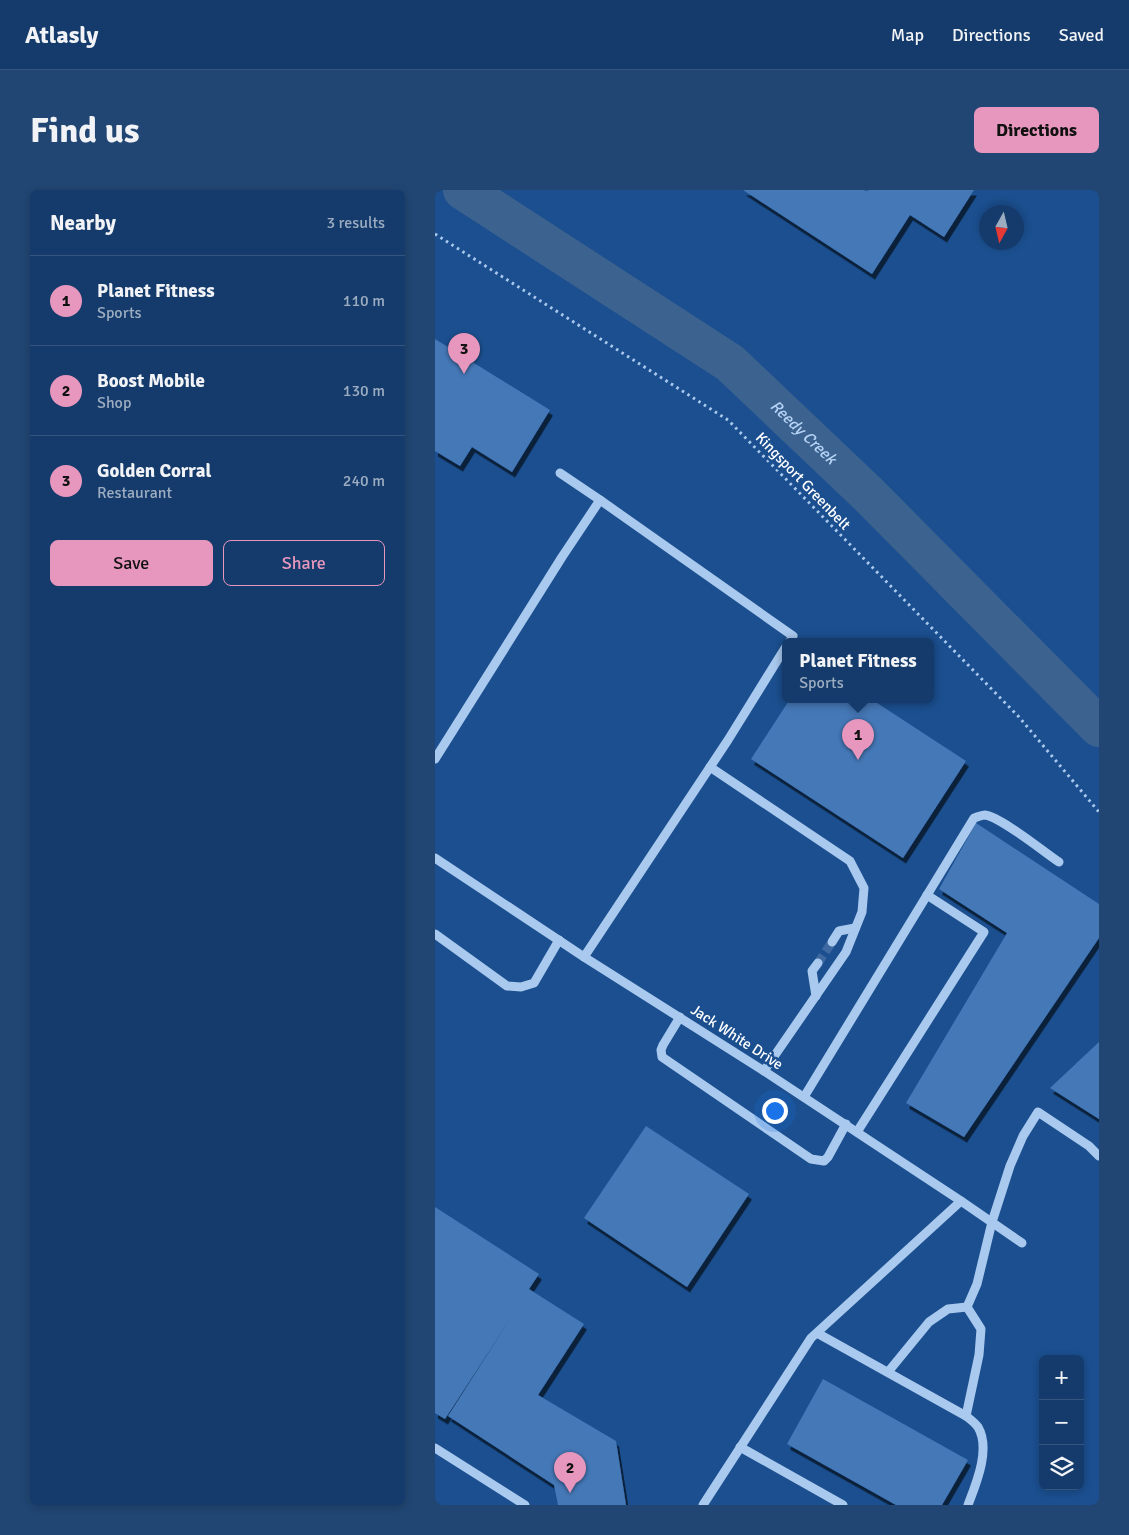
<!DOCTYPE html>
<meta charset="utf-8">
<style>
:root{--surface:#143b6b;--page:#214673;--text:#f1f3f6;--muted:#9dadc1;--line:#33557e;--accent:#e797bd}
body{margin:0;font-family:Signika,sans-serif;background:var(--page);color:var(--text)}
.controls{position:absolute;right:15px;bottom:15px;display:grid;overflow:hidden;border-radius:8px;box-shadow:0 2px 8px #0003}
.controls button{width:45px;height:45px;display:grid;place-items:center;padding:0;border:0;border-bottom:1px solid var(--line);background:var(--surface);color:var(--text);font:25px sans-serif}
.compass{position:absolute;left:544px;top:15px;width:45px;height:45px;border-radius:50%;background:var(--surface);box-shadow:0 2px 8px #0003;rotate:188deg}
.you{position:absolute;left:339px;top:920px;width:18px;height:18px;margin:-12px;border:4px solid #fff;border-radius:50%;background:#1a73e8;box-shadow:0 0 0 8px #1a73e833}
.badge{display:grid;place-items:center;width:32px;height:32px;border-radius:50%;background:var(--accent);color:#111;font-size:16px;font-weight:700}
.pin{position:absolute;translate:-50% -41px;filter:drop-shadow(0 1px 2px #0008)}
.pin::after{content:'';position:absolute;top:26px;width:18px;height:15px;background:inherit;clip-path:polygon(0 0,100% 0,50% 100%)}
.popup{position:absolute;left:347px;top:448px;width:152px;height:65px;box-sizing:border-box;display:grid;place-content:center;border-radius:8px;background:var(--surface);filter:drop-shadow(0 1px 4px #0005);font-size:16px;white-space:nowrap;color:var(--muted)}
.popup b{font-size:19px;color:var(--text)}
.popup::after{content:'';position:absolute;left:50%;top:100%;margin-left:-10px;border:10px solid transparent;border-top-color:var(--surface)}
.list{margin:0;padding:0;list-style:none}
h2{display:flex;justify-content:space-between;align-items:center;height:65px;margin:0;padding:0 20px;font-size:21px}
h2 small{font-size:16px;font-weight:400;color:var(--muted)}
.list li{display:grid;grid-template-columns:32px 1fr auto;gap:15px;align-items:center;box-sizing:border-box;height:90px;padding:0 20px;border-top:1px solid var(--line)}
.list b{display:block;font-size:19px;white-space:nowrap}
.list p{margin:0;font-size:16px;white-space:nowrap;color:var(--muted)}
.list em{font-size:16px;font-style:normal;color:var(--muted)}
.actions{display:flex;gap:10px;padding:15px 20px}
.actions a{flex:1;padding:11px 0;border:1px solid var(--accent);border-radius:8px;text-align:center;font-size:18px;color:var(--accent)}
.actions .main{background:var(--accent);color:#111}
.icon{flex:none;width:28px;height:28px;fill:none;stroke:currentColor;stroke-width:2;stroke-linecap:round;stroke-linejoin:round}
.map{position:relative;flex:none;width:664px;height:1315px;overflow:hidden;border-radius:8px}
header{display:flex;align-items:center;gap:30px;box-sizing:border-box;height:70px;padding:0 25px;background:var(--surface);border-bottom:1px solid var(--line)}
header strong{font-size:24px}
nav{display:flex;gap:28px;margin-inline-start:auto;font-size:18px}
.intro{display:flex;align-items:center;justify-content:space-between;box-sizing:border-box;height:120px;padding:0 30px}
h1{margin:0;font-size:35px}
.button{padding:12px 22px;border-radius:8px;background:var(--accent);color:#111;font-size:18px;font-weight:700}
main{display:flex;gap:30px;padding:0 30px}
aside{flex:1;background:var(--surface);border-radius:8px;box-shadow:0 2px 8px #0003}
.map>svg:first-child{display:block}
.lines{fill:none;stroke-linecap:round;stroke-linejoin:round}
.river{stroke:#3c6290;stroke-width:40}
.building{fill:#4478b7;filter:url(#shadow)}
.minor-tunnel{stroke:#3d69a0;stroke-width:9;stroke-dasharray:9 4.5;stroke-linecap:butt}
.path{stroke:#a9c9ee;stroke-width:3;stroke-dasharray:2.5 4;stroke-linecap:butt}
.minor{stroke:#a9c9ee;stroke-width:9}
.labels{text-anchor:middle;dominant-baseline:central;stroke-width:5;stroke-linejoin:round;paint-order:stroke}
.street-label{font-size:15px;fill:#fff;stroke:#1b4f8f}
.water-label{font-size:16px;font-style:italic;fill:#b5d3f5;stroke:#1b4f8f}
</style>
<header>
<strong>Atlasly</strong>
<nav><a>Map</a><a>Directions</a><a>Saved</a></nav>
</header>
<div class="intro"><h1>Find us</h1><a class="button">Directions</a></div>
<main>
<aside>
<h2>Nearby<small>3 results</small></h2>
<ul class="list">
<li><span class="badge">1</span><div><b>Planet Fitness</b><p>Sports</p></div><em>110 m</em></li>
<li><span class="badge">2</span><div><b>Boost Mobile</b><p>Shop</p></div><em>130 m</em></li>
<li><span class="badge">3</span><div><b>Golden Corral</b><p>Restaurant</p></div><em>240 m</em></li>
</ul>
<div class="actions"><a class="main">Save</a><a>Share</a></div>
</aside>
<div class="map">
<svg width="664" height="1315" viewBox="0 0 664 1315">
<defs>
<filter id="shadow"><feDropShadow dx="3" dy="5.5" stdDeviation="0" flood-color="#0009"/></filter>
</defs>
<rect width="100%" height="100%" fill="#1b4f8f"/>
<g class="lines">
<path class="river" id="s1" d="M28 0 295 173 433 304 664 537"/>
</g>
<g class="building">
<path d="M308 0H429L431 1 434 0H539L509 47 475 25 437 84Z"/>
<path d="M0 149 115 220 77 282 37 257 25 276 0 261Z"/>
<path d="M355 509H436L531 571 468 668 316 569Z"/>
<path d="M541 633 664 714V748L529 947 471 913 572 743 504 699Z"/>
<path d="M664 852V929L615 898Z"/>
<path d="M211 936 314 1004 252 1097 149 1028Z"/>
<path d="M0 1017 104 1084 94 1099 149 1134 103 1205 181 1251 191 1315H123L119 1295 13 1226 79 1123 10 1229 0 1223Z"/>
<path d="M388 1189 533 1270 507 1315H461L352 1254Z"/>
</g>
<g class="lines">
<path class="minor-tunnel" d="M383 773 397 752"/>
<path class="path" d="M0 44 293 230 584 527 664 622"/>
<g class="minor">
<path d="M125 283 165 310"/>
<path d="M0 569 127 367 165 310 358 446 355 451"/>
<path d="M275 577 415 671 429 698 427 722 411 762 329 881"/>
<path d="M0 668 149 767 329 881 526 1011 587 1053"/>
<path d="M0 744 72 796 86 797 99 793 124 750"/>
<path d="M397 752 404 741 420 738"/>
<path d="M149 767 293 550 350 458"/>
<path d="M381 806 377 781 383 773"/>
<path d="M245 827 228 855 226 860 227 867 376 969 389 971 393 967 411 934"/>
<path d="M369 907 539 628C543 627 547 625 550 625 566 627 609 662 624 672"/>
<path d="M422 942 549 742 492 705"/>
<path d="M382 1143 531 1226C535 1229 540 1233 543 1237 556 1259 541 1294 533 1315"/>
<path d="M453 1182 494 1132 513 1119 532 1117"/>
<path d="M531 1226 544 1165 546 1139 532 1117 542 1094 557 1032 575 976 588 946 603 922 654 956 664 966"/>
<path d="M305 1257 408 1315"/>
<path d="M0 1258 90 1315"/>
<path d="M268 1315 376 1148 526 1011"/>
</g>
</g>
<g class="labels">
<g class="street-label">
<text transform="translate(368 291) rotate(46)">Kingsport Greenbelt</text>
<text transform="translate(302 847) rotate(33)">Jack White Drive</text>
</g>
<g class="water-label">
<text stroke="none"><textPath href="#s1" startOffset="419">Reedy Creek</textPath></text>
</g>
</g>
</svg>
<div class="controls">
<button>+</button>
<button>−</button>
<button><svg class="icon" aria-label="layers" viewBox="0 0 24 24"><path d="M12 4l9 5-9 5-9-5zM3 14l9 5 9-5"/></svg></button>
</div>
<svg class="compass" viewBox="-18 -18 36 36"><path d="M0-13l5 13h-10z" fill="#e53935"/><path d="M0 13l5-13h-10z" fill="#9dadc1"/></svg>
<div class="you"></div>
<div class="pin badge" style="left:423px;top:570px">1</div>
<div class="popup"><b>Planet Fitness</b>Sports</div>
<div class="pin badge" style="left:135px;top:1303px">2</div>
<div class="pin badge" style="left:29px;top:184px">3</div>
</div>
</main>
